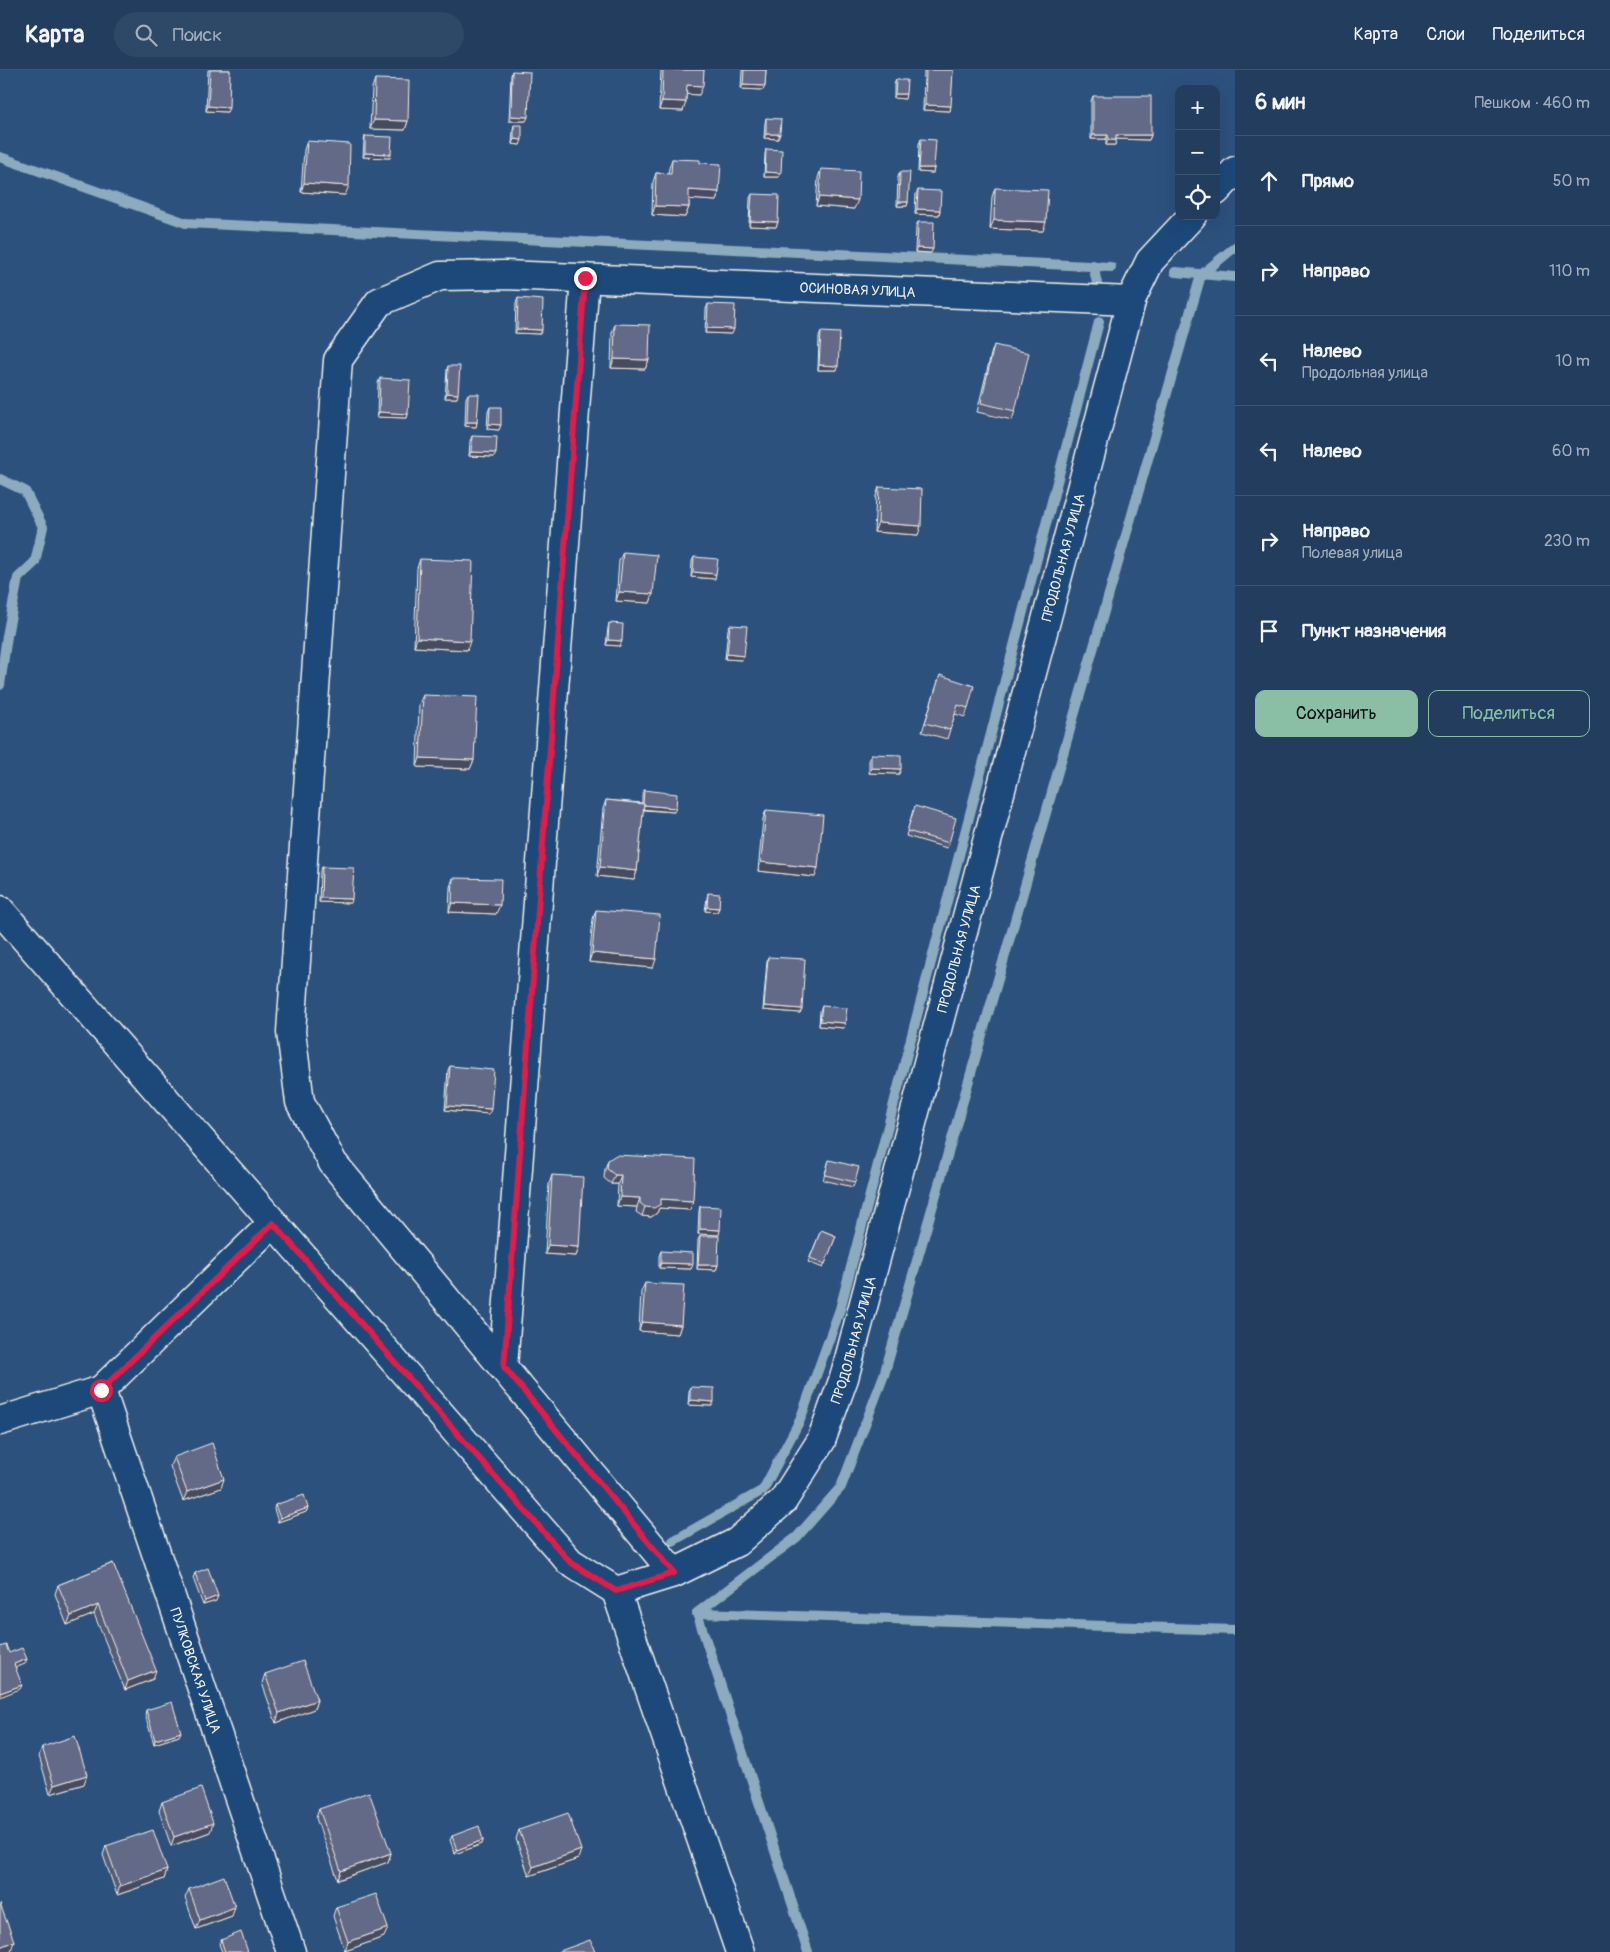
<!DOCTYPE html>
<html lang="ru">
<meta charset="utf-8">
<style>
:root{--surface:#223d5e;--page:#2e4867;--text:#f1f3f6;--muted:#a2aebc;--line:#3f5673;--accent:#8abfa5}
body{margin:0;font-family:Pangolin,sans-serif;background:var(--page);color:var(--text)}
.controls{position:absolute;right:15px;top:15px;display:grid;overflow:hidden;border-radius:10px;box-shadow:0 5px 20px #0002}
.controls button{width:45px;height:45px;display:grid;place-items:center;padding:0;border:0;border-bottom:1px solid var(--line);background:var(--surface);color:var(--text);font:25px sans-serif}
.stop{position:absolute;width:15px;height:15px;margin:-11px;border:4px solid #e11d48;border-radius:50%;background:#fff}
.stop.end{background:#e11d48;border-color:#fff;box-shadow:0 1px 5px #0008}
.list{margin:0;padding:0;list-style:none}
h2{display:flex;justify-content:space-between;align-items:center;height:65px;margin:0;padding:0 20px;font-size:21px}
h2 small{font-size:16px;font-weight:400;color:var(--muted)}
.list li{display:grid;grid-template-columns:32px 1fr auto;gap:15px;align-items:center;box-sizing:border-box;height:90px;padding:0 20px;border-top:1px solid var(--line)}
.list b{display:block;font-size:19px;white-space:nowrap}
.list p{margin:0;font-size:16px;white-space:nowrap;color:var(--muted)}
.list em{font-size:16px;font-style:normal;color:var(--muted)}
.actions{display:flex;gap:10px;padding:15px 20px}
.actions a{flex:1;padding:11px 0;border:1px solid var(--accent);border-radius:10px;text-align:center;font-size:18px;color:var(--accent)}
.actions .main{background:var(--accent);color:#111}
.icon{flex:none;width:28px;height:28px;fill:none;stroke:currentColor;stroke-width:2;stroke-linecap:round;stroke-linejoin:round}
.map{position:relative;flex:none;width:1235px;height:1882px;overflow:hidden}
header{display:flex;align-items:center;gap:30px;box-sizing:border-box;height:70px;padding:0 25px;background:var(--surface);border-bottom:1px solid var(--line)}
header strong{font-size:24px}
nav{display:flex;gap:28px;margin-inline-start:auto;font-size:18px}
.search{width:350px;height:45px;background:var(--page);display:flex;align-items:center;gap:12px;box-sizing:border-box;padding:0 18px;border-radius:28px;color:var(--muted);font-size:19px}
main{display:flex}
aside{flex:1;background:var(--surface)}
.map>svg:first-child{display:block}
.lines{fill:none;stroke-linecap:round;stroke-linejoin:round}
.stream{stroke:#8cabbe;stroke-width:10}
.minor-casing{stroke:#f4f1e8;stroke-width:31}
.minor{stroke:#1f4a7a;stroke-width:28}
.wall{fill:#565c74;stroke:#f4f1e8}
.shaded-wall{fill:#464b5e;stroke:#f4f1e8}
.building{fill:#646b87;stroke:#f4f1e8}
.route{stroke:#e11d48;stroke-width:6}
.labels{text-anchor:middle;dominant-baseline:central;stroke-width:4.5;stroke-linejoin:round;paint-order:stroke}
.street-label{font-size:14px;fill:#f4f1e8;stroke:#1f4a7a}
</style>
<header>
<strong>Карта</strong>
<div class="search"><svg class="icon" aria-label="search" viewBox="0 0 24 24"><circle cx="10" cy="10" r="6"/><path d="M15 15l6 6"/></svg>Поиск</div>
<nav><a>Карта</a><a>Слои</a><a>Поделиться</a></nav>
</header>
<main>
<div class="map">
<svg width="1235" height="1882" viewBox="0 0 1235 1882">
<rect width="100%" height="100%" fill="#2d517d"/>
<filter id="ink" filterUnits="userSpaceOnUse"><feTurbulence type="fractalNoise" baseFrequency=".02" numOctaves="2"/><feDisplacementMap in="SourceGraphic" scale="10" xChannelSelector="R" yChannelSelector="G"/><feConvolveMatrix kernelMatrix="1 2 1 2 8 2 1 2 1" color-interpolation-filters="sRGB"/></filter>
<g filter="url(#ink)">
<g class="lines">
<g class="stream">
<path d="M0 87 186 153 1111 197"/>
<path d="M1093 195 1097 213"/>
<path d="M1175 202 1235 207"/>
<path d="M0 409 25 421 43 457 35 492 18 508 7 566 0 615"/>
<path d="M673 1471 763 1420 800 1350 840 1239 1099 252"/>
<path d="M697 1543 797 1467 841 1417 884 1305 1201 205 1235 177"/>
<path d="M808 1882 697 1543 1235 1560"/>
</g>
<g class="minor-casing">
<g id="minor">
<path d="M1216 121 1235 101"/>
<path d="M0 840 570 1492 616 1521 740 1882"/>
<path d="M503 1297 585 208"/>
<path id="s1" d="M101 1320 291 1882"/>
<path d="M0 1351 101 1320 273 1153"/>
<path id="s2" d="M674 1503 333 1093 300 1032 291 962 338 290 379 232 440 206 505 205 1131 231"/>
<path id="s3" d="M616 1521 674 1503 737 1472 783 1431 821 1371 844 1308 1132 228 1150 191 1192 146"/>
</g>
</g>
<use href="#minor" class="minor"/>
</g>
<g class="wall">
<path d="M208 0H230L227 42 206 41Z"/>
<path d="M661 0H704L699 25 686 24 683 41 659 40Z"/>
<path d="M742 0H766L765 16 763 20 741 19Z"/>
<path d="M925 0H953L950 41 923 40 924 2Z"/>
<path d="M512 1 526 51H509L511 5Z"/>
<path d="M375 9 408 51 405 60 370 59 372 18Z"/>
<path d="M896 10 905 29 894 28V14Z"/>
<path d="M1093 26 1151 65 1149 70 1116 69 1115 75H1106V69H1091V31Z"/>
<path d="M766 48 778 69 764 68 765 53Z"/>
<path d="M514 55 520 75 512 74 513 60Z"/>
<path d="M365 66 391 84 390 88 363 87 364 71Z"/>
<path d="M921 69 934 98 933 103 918 102 919 74Z"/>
<path d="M307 71 345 125 301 122 304 80Z"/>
<path d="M766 79 779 107H764L765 84Z"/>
<path d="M672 89 700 93 716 131 689 129V137L685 147 652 145 653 112 656 103 668 104 669 98Z"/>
<path d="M821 99 854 139 816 136 818 108Z"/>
<path d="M900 102 908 132 907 136H897L898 107Z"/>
<path d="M995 118 1043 161 990 159 992 127Z"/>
<path d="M918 120 940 140 939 145 915 144 916 124Z"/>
<path d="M752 124 778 152 776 157 749 156 750 128Z"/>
<path d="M918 152 931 183 915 182 916 156Z"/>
<path d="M518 228 542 260 540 264 515 263 516 233Z"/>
<path d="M708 234 732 264 705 263 706 239Z"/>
<path d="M615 254 649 290 645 299 611 298 612 263Z"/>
<path d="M821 262 837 300H818L819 267Z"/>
<path d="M994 275 1015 341 1012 350 977 342 991 284Z"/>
<path d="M448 296 457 328H445L447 300Z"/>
<path d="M380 308 408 344 407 348 377 347 378 313Z"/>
<path d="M468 324 477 352 476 357 465 356 466 328Z"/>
<path d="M490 337 499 360 487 359 488 342Z"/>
<path d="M472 366 496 383 494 387 469 386 470 371Z"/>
<path d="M879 417 918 465 874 462 876 426Z"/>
<path d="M623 482 653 524 650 533 616 531 619 491Z"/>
<path d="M694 487 715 509 691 507 692 491Z"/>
<path d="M420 489 467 580 414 577 417 498Z"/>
<path d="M609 553 620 576 606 575 608 558Z"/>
<path d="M730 555 742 590 725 589 728 559Z"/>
<path d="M940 605 968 638 965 647 955 644 947 669 922 662Z"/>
<path d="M423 625 474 690 470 699 417 697 419 634Z"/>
<path d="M871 684 899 704 869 703V689Z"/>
<path d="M644 720 674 742 643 740 637 801 634 810 597 806 603 739 606 730 642 733V725Z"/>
<path d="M766 740 815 807 758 801 763 749Z"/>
<path d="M913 740 949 773 947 778 906 766Z"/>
<path d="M322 797 351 833 319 832 320 801Z"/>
<path d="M453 808 496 844 449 842 450 817Z"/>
<path d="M708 823 719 838 717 842 705 841 707 828Z"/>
<path d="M596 840 653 898 589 892 593 849Z"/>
<path d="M768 887 802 939 800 943 763 940 767 891Z"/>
<path d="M822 936 845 953 844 958 819 956 820 941Z"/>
<path d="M450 996 489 1044 445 1040 448 1000Z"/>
<path d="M608 1090 693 1131 690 1140 659 1138 657 1143 651 1147 642 1146 636 1142 637 1137 617 1136 618 1114H611L604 1108 605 1099Z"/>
<path d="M829 1090 855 1112 853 1117 823 1110Z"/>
<path d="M552 1105 579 1177 576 1186 545 1184 549 1114Z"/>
<path d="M700 1136 719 1165 698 1164 699 1141Z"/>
<path d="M821 1160 836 1166 823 1198 808 1192Z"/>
<path d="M700 1166 718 1195 716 1200 697 1199 698 1170Z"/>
<path d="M661 1181 693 1194 691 1199 659 1198V1186Z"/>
<path d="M645 1213 681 1255 678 1264 639 1261 641 1222Z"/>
<path d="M690 1317 712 1336 688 1335 689 1322Z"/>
<path d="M174 1387 221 1418 183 1431 170 1396Z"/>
<path d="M275 1435 308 1438 306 1442 278 1452 274 1439Z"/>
<path d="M113 1493 153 1609 125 1620 94 1544 67 1555 55 1524 58 1515Z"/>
<path d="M195 1503 216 1531 203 1535 193 1508Z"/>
<path d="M265 1604 317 1630 314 1639 276 1653 262 1613Z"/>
<path d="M146 1640 179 1666 154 1674 145 1645Z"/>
<path d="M42 1677 84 1714 50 1724 39 1686Z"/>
<path d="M162 1732 210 1762 171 1776 159 1741Z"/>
<path d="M319 1739 391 1783 388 1792 338 1810 316 1748Z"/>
<path d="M519 1760 578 1789 529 1806 516 1769Z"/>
<path d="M452 1766 483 1770 482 1774 455 1784 450 1770Z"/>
<path d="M106 1776 167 1800 164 1809 117 1825 103 1785Z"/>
<path d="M189 1819 232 1846 196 1859 185 1828Z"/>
<path d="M336 1837 384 1867 345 1881 333 1846Z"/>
<path d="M221 1870 248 1882H222L219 1874Z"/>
</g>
<g class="shaded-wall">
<path d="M687 15 703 16 699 25 684 24Z"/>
<path d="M743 15 765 16 763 20 741 19Z"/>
<path d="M895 24H906L905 29 894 28Z"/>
<path d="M662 31 686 32 683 41 659 40Z"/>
<path d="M925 35 951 36 950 41 923 40Z"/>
<path d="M208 36 229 38 227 42 206 41Z"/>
<path d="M511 46 528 47 526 51H509Z"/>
<path d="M374 50 408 51 405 60 370 59Z"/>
<path d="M766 64H780L778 69 764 68Z"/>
<path d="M1093 65H1108L1106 69H1091Z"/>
<path d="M1116 65H1151L1149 70 1115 69Z"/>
<path d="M514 69 522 70 520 75 512 74Z"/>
<path d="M1108 70H1116L1115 75H1106Z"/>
<path d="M365 83 391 84 390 88 363 87Z"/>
<path d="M919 98H934L933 103 918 102Z"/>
<path d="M765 102 781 103 779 107H764Z"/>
<path d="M304 113 349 116 345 125 301 122Z"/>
<path d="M689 120 719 122 716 131 686 129Z"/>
<path d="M819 127 858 130 854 139 816 136Z"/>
<path d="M899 132H908L907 136H897Z"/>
<path d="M655 136 689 137 685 147 652 145Z"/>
<path d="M917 139 940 140 939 145 915 144Z"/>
<path d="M994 150 1046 152 1043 161 990 159Z"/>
<path d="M750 151 778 152 776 157 749 156Z"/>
<path d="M917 178 933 179 931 183 915 182Z"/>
<path d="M707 258 734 259 732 264 705 263Z"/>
<path d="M517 259 542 260 540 264 515 263Z"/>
<path d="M614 289 649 290 645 299 611 298Z"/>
<path d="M819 295 838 296 837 300H818Z"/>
<path d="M447 323 458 324 457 328H445Z"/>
<path d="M379 342 408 344 407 348 377 347Z"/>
<path d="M467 352H477L476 357 465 356Z"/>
<path d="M489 354 501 355 499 360 487 359Z"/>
<path d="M471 382 496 383 494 387 469 386Z"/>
<path d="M878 453 921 456 918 465 874 462Z"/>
<path d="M693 502 716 504 715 509 691 507Z"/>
<path d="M619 522 653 524 650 533 616 531Z"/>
<path d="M417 568 470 571 467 580 414 577Z"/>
<path d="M608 570 622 571 620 576 606 575Z"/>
<path d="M727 584 744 586 742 590 725 589Z"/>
<path d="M420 688 474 690 470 699 417 697Z"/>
<path d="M871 698 901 699 899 704 869 703Z"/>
<path d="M643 735 676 738 674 742 641 739Z"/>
<path d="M761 792 818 798 815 807 758 801Z"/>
<path d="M600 797 637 801 634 810 597 806Z"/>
<path d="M321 828 352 829 351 833 319 832Z"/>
<path d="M452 833 500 835 496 844 449 842Z"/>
<path d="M707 837 719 838 717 842 705 841Z"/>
<path d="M592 883 656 889 653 898 589 892Z"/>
<path d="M764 936 802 939 800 943 763 940Z"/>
<path d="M820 951 845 953 844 958 819 956Z"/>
<path d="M447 1036 491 1039 489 1044 445 1040Z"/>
<path d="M615 1105H621L618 1114H611Z"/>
<path d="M620 1127 640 1128 637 1137 617 1136Z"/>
<path d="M661 1129 693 1131 690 1140 659 1138 657 1143 651 1147 642 1146 645 1137Z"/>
<path d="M700 1159 720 1160 719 1165 698 1164Z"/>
<path d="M548 1175 579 1177 576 1186 545 1184Z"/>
<path d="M661 1193 693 1194 691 1199 659 1198Z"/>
<path d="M698 1195H718L716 1200 697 1199Z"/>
<path d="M642 1252 681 1255 678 1264 639 1261Z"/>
<path d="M690 1330 714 1332 712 1336 688 1335Z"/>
<path d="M224 1409 221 1418 183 1431 187 1422Z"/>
<path d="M308 1438 306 1442 278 1452 280 1448Z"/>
<path d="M218 1526 216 1531 203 1535 205 1531Z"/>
<path d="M98 1535 94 1544 67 1555 71 1546Z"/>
<path d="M27 1589 25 1594 12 1599 14 1594Z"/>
<path d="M156 1600 153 1609 125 1620 128 1611Z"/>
<path d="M22 1615 20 1619 0 1627V1623Z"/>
<path d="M317 1630 314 1639 276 1653 279 1643Z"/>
<path d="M181 1662 179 1666 154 1674 155 1670Z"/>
<path d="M87 1705 84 1714 50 1724 54 1715Z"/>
<path d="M213 1753 210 1762 171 1776 174 1767Z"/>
<path d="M483 1770 482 1774 455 1784 457 1780Z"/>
<path d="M581 1780 578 1789 529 1806 533 1797Z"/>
<path d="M391 1783 388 1792 338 1810 341 1801Z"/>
<path d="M167 1800 164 1809 117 1825 120 1816Z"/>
<path d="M235 1837 232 1846 196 1859 200 1850Z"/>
<path d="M388 1858 384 1867 345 1881 348 1872Z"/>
<path d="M14 1871 11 1881 7 1882H0V1877Z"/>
</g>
<g class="building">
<path d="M210 0H230L229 38 208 36Z"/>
<path d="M663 0H704L703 16 687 15 686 32 662 31Z"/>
<path d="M744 0H766L765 16 743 15Z"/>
<path d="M926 0H953L951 36 925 35Z"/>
<path d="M512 1 530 2 528 47 511 46Z"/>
<path d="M375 9 409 10 408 51 374 50Z"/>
<path d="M896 10H907L906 24H895Z"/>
<path d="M1093 26H1151V65H1116V70H1108V65H1093Z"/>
<path d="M766 48 781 49 780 64H766Z"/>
<path d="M514 55H522V70L514 69Z"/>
<path d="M365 66 392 67 391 84 365 83Z"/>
<path d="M921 69 936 70 934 98H919Z"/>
<path d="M307 71 350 74 349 116 304 113Z"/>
<path d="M766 79 782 80 781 103 765 102Z"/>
<path d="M672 89 700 90V93L721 94 719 122 689 120V137L655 136 656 103 671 104Z"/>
<path d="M821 99 859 101 858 130 819 127Z"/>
<path d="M900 102H910L908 132H899Z"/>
<path d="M995 118 1048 120 1046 152 994 150Z"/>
<path d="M918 120 941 121 940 140 917 139Z"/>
<path d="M752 124 779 125 778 152 750 151Z"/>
<path d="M918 152H934L933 179 917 178Z"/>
<path d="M518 228 543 230 542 260 517 259Z"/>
<path d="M708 234 735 235 734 259 707 258Z"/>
<path d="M615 254 650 255 649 290 614 289Z"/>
<path d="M821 262 840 263 838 296 819 295Z"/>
<path d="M994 275 1029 283 1015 341 981 333Z"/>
<path d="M448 296H460L458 324 447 323Z"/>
<path d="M380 308 410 310 408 344 379 342Z"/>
<path d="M468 324H479L477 352H467Z"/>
<path d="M490 337H501V355L489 354Z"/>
<path d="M472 366 497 367 496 383 471 382Z"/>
<path d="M879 417 922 419 921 456 878 453Z"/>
<path d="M623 482 657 485 653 524 619 522Z"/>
<path d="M694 487 718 489 716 504 693 502Z"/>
<path d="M420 489 473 491 470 571 417 568Z"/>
<path d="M609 553 623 554 622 571 608 570Z"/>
<path d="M730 555 747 556 744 586 727 584Z"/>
<path d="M940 605 974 616 968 638 958 635 950 660 925 653Z"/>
<path d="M423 625 477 627 474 690 420 688Z"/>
<path d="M871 684 901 685V699L871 698Z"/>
<path d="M644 720 677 724 676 738 644 735V734H643Z"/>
<path d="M606 730 644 734 637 801 600 797Z"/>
<path d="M915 736 956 748 949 773 907 761Z"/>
<path d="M766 740 823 745 818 798 761 792Z"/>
<path d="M322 797 354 798 352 829 321 828Z"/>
<path d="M453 808 501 809 500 835 452 833Z"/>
<path d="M708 823 720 824 719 838 707 837Z"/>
<path d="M596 840 660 845 656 889 592 883Z"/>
<path d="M768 887 805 889 802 939 764 936Z"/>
<path d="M822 936 847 938 845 953 820 951Z"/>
<path d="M450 996 494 1000 491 1039 447 1036Z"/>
<path d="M616 1085 695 1089 693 1131 661 1129V1134L654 1138 645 1137 640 1133V1128L620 1127 621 1105H615L607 1099 608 1090Z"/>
<path d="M829 1090 859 1097 855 1112 825 1105Z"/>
<path d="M552 1105 583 1107 579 1177 548 1175Z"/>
<path d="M700 1136 721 1137 720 1160 700 1159Z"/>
<path d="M821 1160 836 1166 825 1194 810 1188Z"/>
<path d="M700 1166H719L718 1195H698Z"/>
<path d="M661 1181 693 1183V1194L661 1193Z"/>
<path d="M645 1213 684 1215 681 1255 642 1252Z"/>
<path d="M690 1317 714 1318V1332L690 1330Z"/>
<path d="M212 1373 224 1409 187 1422 174 1387Z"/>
<path d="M304 1425 308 1438 280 1448 275 1435Z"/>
<path d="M113 1493 156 1600 128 1611 98 1535 71 1546 58 1515Z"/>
<path d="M208 1498 218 1526 205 1531 195 1503Z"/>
<path d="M6 1575 9 1583 22 1578 27 1589 14 1594 22 1615 0 1623V1577Z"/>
<path d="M303 1591 317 1630 279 1643 265 1604Z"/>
<path d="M172 1632 181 1662 155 1670 146 1640Z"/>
<path d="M75 1666 87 1705 54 1715 42 1677Z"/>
<path d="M201 1718 213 1753 174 1767 162 1732Z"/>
<path d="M369 1722 391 1783 341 1801 319 1739Z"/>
<path d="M568 1743 581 1780 533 1797 519 1760Z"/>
<path d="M479 1756 483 1770 457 1780 452 1766Z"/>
<path d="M153 1760 167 1800 120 1816 106 1776Z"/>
<path d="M224 1806 235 1837 200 1850 189 1819Z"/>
<path d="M376 1824 388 1858 348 1872 336 1837Z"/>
<path d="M0 1834 14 1871 0 1877Z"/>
<path d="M241 1862 248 1882H225L221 1870Z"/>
<path d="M590 1870 595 1882H557Z"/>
</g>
</g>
<g class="lines" filter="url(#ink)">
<path class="route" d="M101 1320 273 1153 570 1492 616 1521 674 1503 504 1297 585 208"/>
</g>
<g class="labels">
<g class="street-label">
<text stroke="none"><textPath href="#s2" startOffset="1902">ОСИНОВАЯ УЛИЦА</textPath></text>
<text stroke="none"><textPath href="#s3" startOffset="1180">ПРОДОЛЬНАЯ УЛИЦА</textPath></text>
<text stroke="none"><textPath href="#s3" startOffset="775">ПРОДОЛЬНАЯ УЛИЦА</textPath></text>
<text stroke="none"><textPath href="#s3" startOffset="370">ПРОДОЛЬНАЯ УЛИЦА</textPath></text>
<text stroke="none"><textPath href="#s1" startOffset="296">ПУЛКОВСКАЯ УЛИЦА</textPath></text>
</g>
</g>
</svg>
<div class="controls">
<button>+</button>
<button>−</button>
<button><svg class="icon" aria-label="locate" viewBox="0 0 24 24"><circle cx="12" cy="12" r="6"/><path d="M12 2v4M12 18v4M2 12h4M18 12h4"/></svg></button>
</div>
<div class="stop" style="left:101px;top:1320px"></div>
<div class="stop end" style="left:585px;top:208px"></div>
</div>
<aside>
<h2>6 мин<small>Пешком · 460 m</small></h2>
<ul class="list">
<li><svg class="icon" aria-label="ahead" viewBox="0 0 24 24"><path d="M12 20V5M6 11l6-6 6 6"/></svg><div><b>Прямо</b></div><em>50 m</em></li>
<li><svg class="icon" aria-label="right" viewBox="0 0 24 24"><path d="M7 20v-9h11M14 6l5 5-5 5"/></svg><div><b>Направо</b></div><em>110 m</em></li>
<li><svg class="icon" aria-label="left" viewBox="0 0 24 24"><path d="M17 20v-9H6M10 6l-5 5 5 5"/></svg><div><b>Налево</b><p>Продольная улица</p></div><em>10 m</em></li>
<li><svg class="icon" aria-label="left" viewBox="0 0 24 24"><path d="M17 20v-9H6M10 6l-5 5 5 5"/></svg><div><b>Налево</b></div><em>60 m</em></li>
<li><svg class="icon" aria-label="right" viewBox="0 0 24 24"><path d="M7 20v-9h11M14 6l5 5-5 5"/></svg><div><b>Направо</b><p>Полевая улица</p></div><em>230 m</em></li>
<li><svg class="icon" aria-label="arrive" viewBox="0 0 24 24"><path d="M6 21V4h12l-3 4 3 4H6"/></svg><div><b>Пункт назначения</b></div></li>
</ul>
<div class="actions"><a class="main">Сохранить</a><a>Поделиться</a></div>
</aside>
</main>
